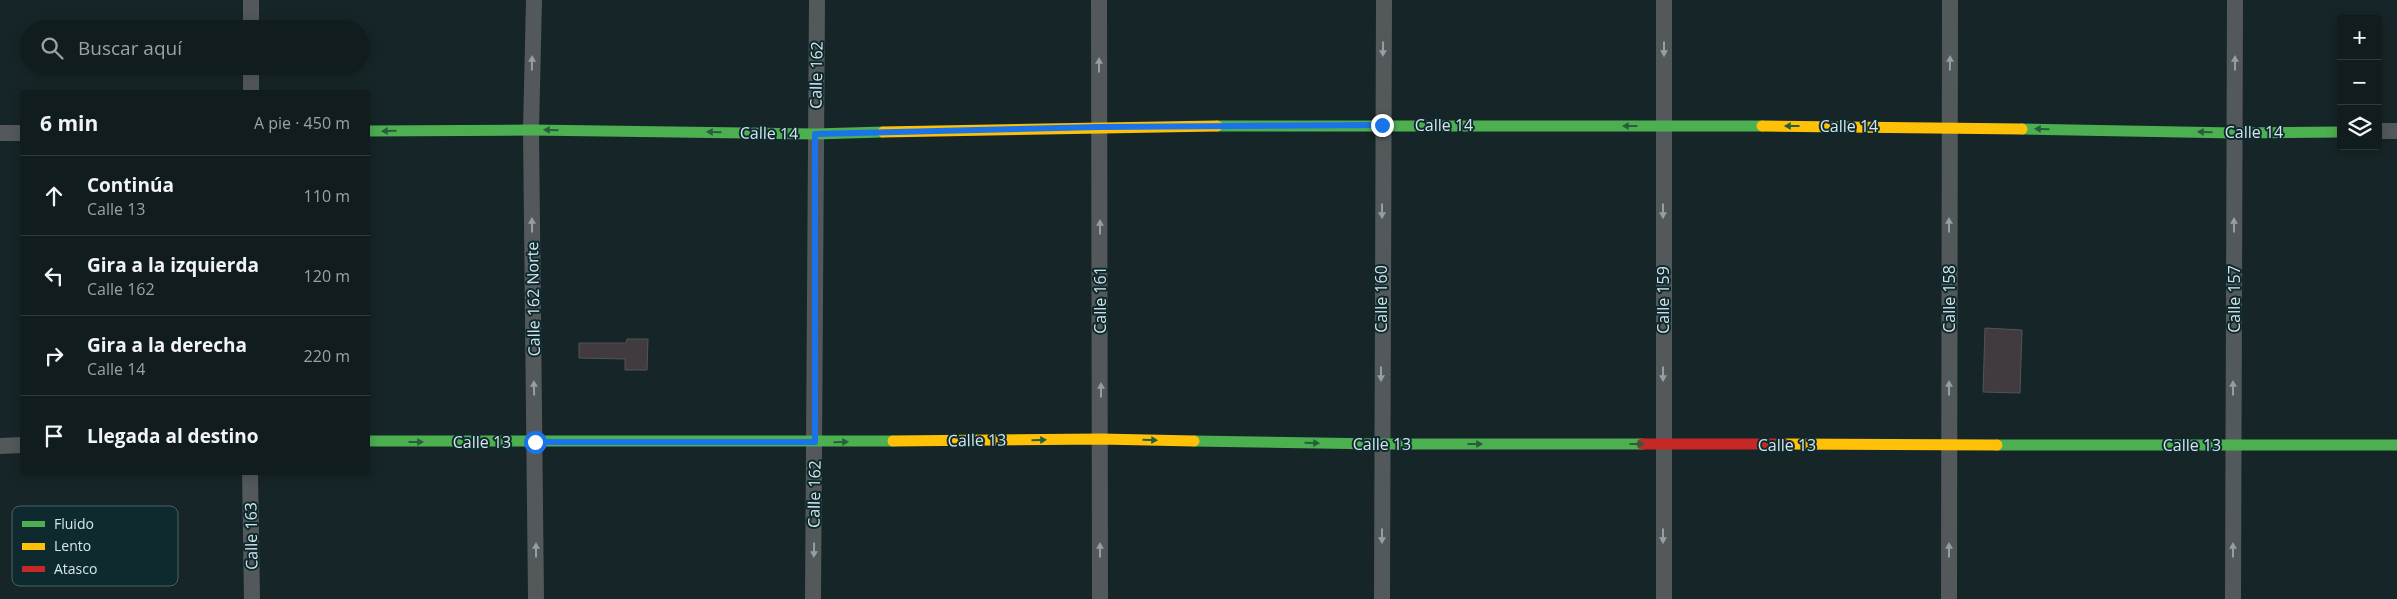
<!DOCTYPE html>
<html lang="es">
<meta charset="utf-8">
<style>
:root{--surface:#101c1d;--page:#192526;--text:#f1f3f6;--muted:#9ca1a4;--line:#303a3b}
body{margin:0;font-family:"Open Sans",sans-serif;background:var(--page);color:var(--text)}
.controls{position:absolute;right:15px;top:15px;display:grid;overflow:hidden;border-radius:5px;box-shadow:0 2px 12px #0003}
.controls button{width:45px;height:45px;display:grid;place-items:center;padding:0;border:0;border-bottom:1px solid var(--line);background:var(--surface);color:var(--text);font:25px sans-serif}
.stop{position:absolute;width:15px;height:15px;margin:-11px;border:4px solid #1a73e8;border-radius:50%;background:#fff}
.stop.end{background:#1a73e8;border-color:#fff;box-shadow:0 1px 5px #0008}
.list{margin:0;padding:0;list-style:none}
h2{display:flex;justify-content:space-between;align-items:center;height:65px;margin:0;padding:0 20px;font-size:21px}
h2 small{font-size:16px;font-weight:400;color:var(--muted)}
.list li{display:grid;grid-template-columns:32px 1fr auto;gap:15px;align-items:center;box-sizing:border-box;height:80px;padding:0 20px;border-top:1px solid var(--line)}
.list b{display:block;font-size:19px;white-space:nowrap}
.list p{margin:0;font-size:16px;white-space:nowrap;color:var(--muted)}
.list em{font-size:16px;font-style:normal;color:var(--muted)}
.icon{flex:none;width:28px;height:28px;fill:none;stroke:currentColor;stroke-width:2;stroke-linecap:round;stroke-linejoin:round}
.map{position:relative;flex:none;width:2397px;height:599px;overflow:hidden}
.search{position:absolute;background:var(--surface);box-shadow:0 2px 12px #0003;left:20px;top:20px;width:350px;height:55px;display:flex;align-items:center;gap:12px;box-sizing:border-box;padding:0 18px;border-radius:28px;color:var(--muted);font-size:19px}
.panel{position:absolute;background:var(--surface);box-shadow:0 2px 12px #0003;left:20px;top:90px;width:350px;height:385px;border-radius:5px}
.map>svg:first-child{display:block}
.building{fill:#413a3e;stroke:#535556}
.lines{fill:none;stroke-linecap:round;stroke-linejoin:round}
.street{stroke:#53595a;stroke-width:16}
.fast{stroke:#4caf50;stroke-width:11}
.slow{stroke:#ffc107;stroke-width:11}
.jam{stroke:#c62828;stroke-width:11}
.oneway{fill:#949fa1}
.oneway2{fill:#275f3c}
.route{stroke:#1a73e8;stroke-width:6}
.labels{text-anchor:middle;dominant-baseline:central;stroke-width:4;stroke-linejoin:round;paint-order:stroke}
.street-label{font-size:16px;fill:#d5e5e8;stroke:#0e2a2f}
.key{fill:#0e2a2f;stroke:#4a6266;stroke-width:1}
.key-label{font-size:14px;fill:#d5e5e8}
</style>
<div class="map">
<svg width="2397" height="599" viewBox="0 0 2397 599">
<rect width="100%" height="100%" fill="#162527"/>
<g class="building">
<path d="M1985 328 2022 330 2020 393 1983 392Z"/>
<path d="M627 339H648L647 370H625V359L579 358V343H626Z"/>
</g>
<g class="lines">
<g class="street">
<path d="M534 0 531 130 536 599"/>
<path d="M1099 0 1100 599"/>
<path d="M251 29V0"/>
<path d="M251 92V66"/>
<path d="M2378 131H2397"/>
<path d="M0 133H22"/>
<path d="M0 446 22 445"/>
<path d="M250 472 252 599"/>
<path d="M813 599 817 0"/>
<path d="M1382 599 1384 0"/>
<path d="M1664 599V0"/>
<path d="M1949 599 1950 0"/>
<path d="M2233 599 2235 0"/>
</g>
<g class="fast">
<path d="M1217 126H1762"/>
<path d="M2022 129 2235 133 2341 132"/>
<path d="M368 131 531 130 815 134 883 132"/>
<path d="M368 441H893"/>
<path d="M1194 441 1381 444H1642"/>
<path d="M1997 445H2397"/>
</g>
<g class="slow">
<path d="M1762 126 2022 129"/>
<path d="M883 132 1217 126"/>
<path d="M893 441 1101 439 1194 441"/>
<path d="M1784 444 1997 445"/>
</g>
<path class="jam" d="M1642 444H1784"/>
</g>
<defs><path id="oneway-solid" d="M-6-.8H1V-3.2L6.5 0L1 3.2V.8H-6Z" transform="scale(1.25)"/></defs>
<g class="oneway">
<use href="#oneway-solid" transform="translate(1383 49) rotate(91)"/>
<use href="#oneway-solid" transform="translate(1664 49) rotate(90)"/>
<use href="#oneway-solid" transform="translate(532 63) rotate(-89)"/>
<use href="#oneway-solid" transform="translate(1950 63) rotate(-89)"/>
<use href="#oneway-solid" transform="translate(2235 63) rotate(-90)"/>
<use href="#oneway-solid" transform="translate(1099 65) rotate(-90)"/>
<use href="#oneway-solid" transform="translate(1382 211) rotate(90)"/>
<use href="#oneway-solid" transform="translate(1663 211) rotate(90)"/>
<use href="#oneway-solid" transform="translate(532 225) rotate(-91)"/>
<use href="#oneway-solid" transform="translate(1949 225) rotate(-90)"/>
<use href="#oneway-solid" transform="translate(2234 225) rotate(-90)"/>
<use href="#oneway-solid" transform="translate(1100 227) rotate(-90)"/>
<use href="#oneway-solid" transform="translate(1381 374) rotate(90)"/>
<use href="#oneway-solid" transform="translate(1663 374) rotate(90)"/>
<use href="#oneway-solid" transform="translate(534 388) rotate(-91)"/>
<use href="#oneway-solid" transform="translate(1949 388) rotate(-90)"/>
<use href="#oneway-solid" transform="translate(2233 388) rotate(-90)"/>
<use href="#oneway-solid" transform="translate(1101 390) rotate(-90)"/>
<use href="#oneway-solid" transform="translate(1382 536) rotate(90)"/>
<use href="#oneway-solid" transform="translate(1663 536) rotate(90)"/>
<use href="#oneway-solid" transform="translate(536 550) rotate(-90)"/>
<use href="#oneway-solid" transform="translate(814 550) rotate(91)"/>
<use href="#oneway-solid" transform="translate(1100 550) rotate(-90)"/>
<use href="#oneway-solid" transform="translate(1949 550) rotate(-90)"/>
<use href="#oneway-solid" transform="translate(2233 550) rotate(-90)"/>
</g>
<g class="oneway2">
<use href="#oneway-solid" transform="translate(1630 126) rotate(-180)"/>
<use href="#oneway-solid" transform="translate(1792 126) rotate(-180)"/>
<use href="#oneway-solid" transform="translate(2042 129) rotate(-179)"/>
<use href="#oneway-solid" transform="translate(551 130) rotate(-179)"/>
<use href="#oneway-solid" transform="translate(389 131) rotate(179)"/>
<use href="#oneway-solid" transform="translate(714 132) rotate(-179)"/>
<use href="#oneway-solid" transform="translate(2205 132) rotate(-179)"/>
<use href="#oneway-solid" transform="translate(1039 440) rotate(-1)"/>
<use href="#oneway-solid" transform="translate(1150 440) rotate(1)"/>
<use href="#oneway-solid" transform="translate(416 442)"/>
<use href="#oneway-solid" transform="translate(841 442) rotate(-1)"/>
<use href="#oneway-solid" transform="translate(1312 443) rotate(1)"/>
<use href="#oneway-solid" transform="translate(1475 444)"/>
<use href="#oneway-solid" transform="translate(1637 444)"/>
</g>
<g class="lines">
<path class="route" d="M535 442H815V134L1099 127 1382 125"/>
</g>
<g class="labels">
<g class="street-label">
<text transform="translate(816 75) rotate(-89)">Calle 162</text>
<text x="1444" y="125">Calle 14</text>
<text x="1849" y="126">Calle 14</text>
<text x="2254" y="132">Calle 14</text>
<text transform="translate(769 133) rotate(1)">Calle 14</text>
<text transform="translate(533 299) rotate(-91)">Calle 162 Norte</text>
<text transform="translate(1381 299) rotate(-90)">Calle 160</text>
<text transform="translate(1949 299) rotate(-90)">Calle 158</text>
<text transform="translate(2234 299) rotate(-90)">Calle 157</text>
<text transform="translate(1100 300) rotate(-90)">Calle 161</text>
<text transform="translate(1663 300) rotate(-90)">Calle 159</text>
<text transform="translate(977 440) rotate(-1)">Calle 13</text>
<text x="482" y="442">Calle 13</text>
<text x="1382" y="444">Calle 13</text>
<text x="1787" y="445">Calle 13</text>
<text x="2192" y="445">Calle 13</text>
<text transform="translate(814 494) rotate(-89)">Calle 162</text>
<text transform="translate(251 536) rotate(-91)">Calle 163</text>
</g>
</g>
<rect x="12" y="506" width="166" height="80" rx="8" class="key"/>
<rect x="22" y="521" width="23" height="6" fill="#4caf50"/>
<rect x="22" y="543" width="23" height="7" fill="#ffc107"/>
<rect x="22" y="566" width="23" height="6" fill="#c62828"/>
<g class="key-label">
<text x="54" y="529">Fluido</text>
<text x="54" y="551">Lento</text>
<text x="54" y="574">Atasco</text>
</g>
</svg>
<div class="controls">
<button>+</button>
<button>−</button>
<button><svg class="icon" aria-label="layers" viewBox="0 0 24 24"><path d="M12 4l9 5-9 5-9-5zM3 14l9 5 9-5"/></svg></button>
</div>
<div class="stop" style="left:535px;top:442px"></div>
<div class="stop end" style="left:1382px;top:125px"></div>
<div class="search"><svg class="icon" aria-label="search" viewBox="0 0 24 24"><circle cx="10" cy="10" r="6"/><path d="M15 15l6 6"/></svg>Buscar aquí</div>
<section class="panel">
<h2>6 min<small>A pie · 450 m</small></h2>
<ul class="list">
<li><svg class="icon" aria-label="ahead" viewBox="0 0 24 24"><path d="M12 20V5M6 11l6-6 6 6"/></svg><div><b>Continúa</b><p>Calle 13</p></div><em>110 m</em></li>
<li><svg class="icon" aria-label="left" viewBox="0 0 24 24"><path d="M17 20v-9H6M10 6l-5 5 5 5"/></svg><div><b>Gira a la izquierda</b><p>Calle 162</p></div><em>120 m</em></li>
<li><svg class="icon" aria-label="right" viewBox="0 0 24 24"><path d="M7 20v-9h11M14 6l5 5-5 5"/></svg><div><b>Gira a la derecha</b><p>Calle 14</p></div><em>220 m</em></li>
<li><svg class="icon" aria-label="arrive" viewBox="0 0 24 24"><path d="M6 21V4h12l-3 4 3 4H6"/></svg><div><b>Llegada al destino</b></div></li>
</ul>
</section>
</div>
